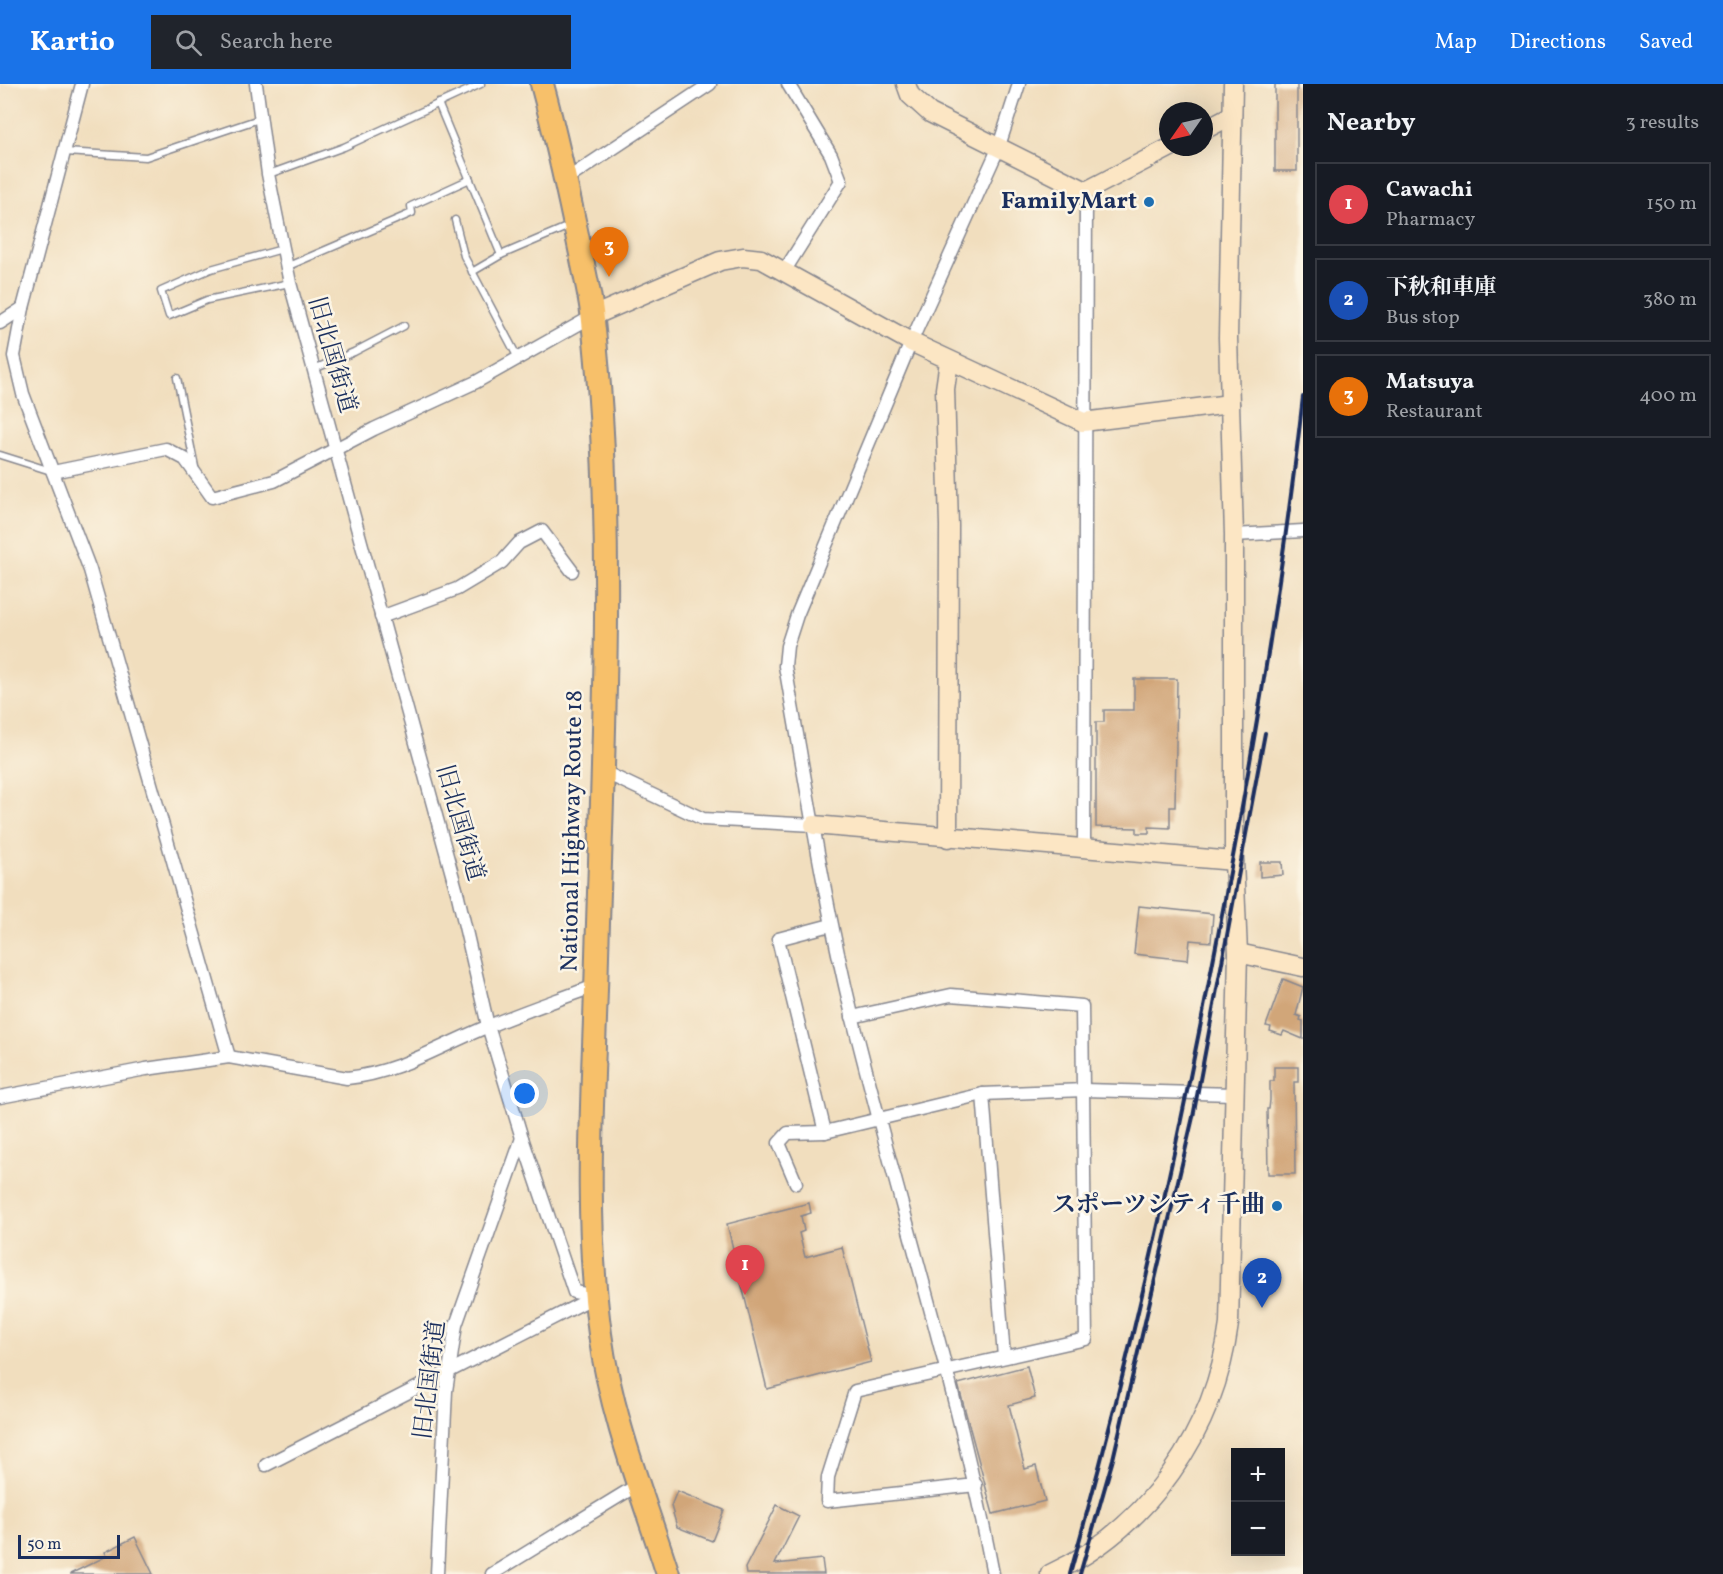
<!DOCTYPE html>
<meta charset="utf-8">
<style>
:root{--surface:#171b24;--page:#20242c;--text:#f1f3f6;--muted:#9ea1a6;--line:#363941;--accent:#1a73e8}
body{margin:0;font-family:Vollkorn,"Noto Serif JP",serif;background:var(--page);color:var(--text)}
.controls{position:absolute;right:18px;bottom:18px;display:grid;overflow:hidden;border-radius:0px;box-shadow:0 6px 24px #0002}
.controls button{width:54px;height:54px;display:grid;place-items:center;padding:0;border:0;border-bottom:2px solid var(--line);background:var(--surface);color:var(--text);font:30px sans-serif}
.compass{position:absolute;left:1159px;top:18px;width:54px;height:54px;border-radius:50%;background:var(--surface);box-shadow:0 6px 24px #0002;rotate:236deg}
.scale{position:absolute;left:18px;bottom:15px;width:102px;box-sizing:border-box;padding-left:6px;border:3px solid #1b2f5e;border-top:0;font-size:16px;line-height:21px;white-space:nowrap;color:#1b2f5e;-webkit-text-stroke:4px #fcf5e5;paint-order:stroke}
.you{position:absolute;left:525px;top:1010px;width:21px;height:21px;margin:-15px;border:4px solid #fff;border-radius:50%;background:#1a73e8;box-shadow:0 0 0 9px #1a73e833}
.badge{display:grid;place-items:center;width:39px;height:39px;border-radius:50%;background:var(--accent);color:#fff;font-size:20px;font-weight:700}
.pin{position:absolute;translate:-50% -50px;filter:drop-shadow(0 2px 3px #0008)}
.pin::after{content:'';position:absolute;top:32px;width:21px;height:18px;background:inherit;clip-path:polygon(0 0,100% 0,50% 100%)}
.list{margin:0;padding:0;list-style:none}
h2{display:flex;justify-content:space-between;align-items:center;height:78px;margin:0;padding:0 24px;font-size:26px}
h2 small{font-size:20px;font-weight:400;color:var(--muted)}
.list li{display:grid;grid-template-columns:39px 1fr auto;gap:18px;align-items:center;box-sizing:border-box;height:84px;margin:0 12px 12px;padding:0 12px;border:2px solid var(--line);border-radius:0px}
.list b{display:block;font-size:22px;white-space:nowrap}
.list p{margin:0;font-size:20px;white-space:nowrap;color:var(--muted)}
.list em{font-size:20px;font-style:normal;color:var(--muted)}
.icon{flex:none;width:33px;height:33px;fill:none;stroke:currentColor;stroke-width:2;stroke-linecap:round;stroke-linejoin:round}
.map{position:relative;flex:none;width:1303px;height:1490px;overflow:hidden}
header{display:flex;align-items:center;gap:36px;box-sizing:border-box;height:84px;padding:0 30px;background:var(--accent);color:#fff}
header strong{font-size:28px}
nav{display:flex;gap:33px;margin-inline-start:auto;font-size:21px}
.search{width:420px;height:54px;background:var(--page);display:flex;align-items:center;gap:15px;box-sizing:border-box;padding:0 21px;border-radius:0px;color:var(--muted);font-size:22px}
main{display:flex}
aside{flex:1;background:var(--surface)}
.map>svg:first-child{display:block}
.building{fill:#d1a679}
.lines{fill:none;stroke-linecap:round;stroke-linejoin:round}
.lane-casing{stroke:#86868e;stroke-width:9}
.street-casing{stroke:#86868e;stroke-width:15}
.secondary-casing{stroke:#86868e;stroke-width:21}
.highway-casing{stroke:#86868e;stroke-width:26}
.lane{stroke:#fff;stroke-width:6}
.street{stroke:#fff;stroke-width:12}
.secondary{stroke:#fce6c4;stroke-width:18}
.highway{stroke:#f7c06b;stroke-width:22}
.rail{stroke:#1b2f5e;stroke-width:4}
.poi-dot{fill:#1f6fb2;stroke:#fcf5e5;stroke-width:2}
.labels{text-anchor:middle;dominant-baseline:central;stroke-width:5;stroke-linejoin:round;paint-order:stroke}
.poi-label{font-size:24px;font-weight:bold;fill:#1b2f5e;stroke:#fcf5e5;text-anchor:end}
.street-label{font-size:24px;fill:#1b2f5e;stroke:#fcf5e5}
</style>
<header>
<strong>Kartio</strong>
<div class="search"><svg class="icon" aria-label="search" viewBox="0 0 24 24"><circle cx="10" cy="10" r="6"/><path d="M15 15l6 6"/></svg>Search here</div>
<nav><a>Map</a><a>Directions</a><a>Saved</a></nav>
</header>
<main>
<div class="map">
<svg width="1303" height="1490" viewBox="0 0 1303 1490">
<rect width="100%" height="100%" fill="#fcf5e5"/>
<filter id="ink" filterUnits="userSpaceOnUse"><feTurbulence type="fractalNoise" baseFrequency=".0167" numOctaves="2"/><feDisplacementMap in="SourceGraphic" scale="12" xChannelSelector="R" yChannelSelector="G"/><feConvolveMatrix kernelMatrix="1 2 1 2 8 2 1 2 1" color-interpolation-filters="sRGB"/></filter>
<filter id="wash" filterUnits="userSpaceOnUse"><feTurbulence type="fractalNoise" baseFrequency=".008" numOctaves="4" result="noise"/><feDisplacementMap in="SourceGraphic" scale="24" xChannelSelector="R" yChannelSelector="G"/><feGaussianBlur stdDeviation="1.35" result="paint"/><feColorMatrix in="noise" values="0 0 0 0 0 0 0 0 0 0 0 0 0 0 0 0 0 1.4 0 .05"/><feComposite in="paint" operator="in"/></filter>
<g filter="url(#wash)">
<rect width="100%" height="100%" fill="#f1debe"/>
<g id="blocks">
<g class="building">
<rect x="1275" y="0" width="22" height="87"/>
<path d="M1134 595H1177L1175 723H1170V744L1149 743V749H1137V744L1096 743V638H1104V626H1134Z"/>
<path d="M1260 778H1282L1283 791 1260 793Z"/>
<path d="M1139 822 1213 830 1211 858 1190 856 1188 876 1134 870Z"/>
<path d="M1283 895 1303 903 1296 931 1301 933 1300 936 1303 937V955L1284 947 1282 951 1270 947 1271 943 1266 942Z"/>
<path d="M1274 983H1298V998H1294L1295 1090H1268L1267 1025H1269L1270 1016V997H1274Z"/>
<path d="M809 1119 811 1129 801 1132 804 1147 799 1149 805 1173 842 1163 871 1278 767 1305 727 1140Z"/>
<path d="M1027 1282 1035 1314 1009 1321 1025 1385 1036 1382 1045 1417 993 1430 958 1300Z"/>
<path d="M677 1407 724 1426 712 1457 677 1443 671 1422Z"/>
<path d="M777 1421 799 1432 775 1480 822 1475 824 1490H746L745 1484Z"/>
<path d="M135 1453 153 1490H70L107 1472 105 1468Z"/>
</g>
</g>
</g>
<g filter="url(#ink)">
<use href="#blocks" fill-opacity="0" stroke="#86868e" stroke-width="1.5"/>
<g class="lines">
<g class="lane-casing">
<g id="lane">
<path d="M438 19 501 171"/>
<path d="M65 68 146 73 259 35"/>
<path d="M269 90 344 63 481 0"/>
<path d="M455 136 464 172 518 274"/>
<path d="M282 165 211 185 161 207 169 232 207 216 290 199"/>
<path d="M286 183 412 129 411 122 470 95"/>
<path d="M472 188 501 171 569 142"/>
<path d="M314 285 354 268 404 242"/>
<path d="M177 294 195 383"/>
<path d="M0 371 51 387"/>
</g>
</g>
<g class="street-casing">
<g id="street">
<path d="M82 0 23 224 14 272 23 310 90 486 229 973"/>
<path d="M256 0 268 90 290 199 458 812 488 942 522 1054 574 1208 596 1212"/>
<path d="M567 95 710 0"/>
<path d="M785 186 841 97 831 71 788 0"/>
<path d="M0 239 23 224"/>
<path d="M53 388 166 365 185 375 212 413 274 397 374 345 476 298 593 232"/>
<path d="M1234 451 1303 447"/>
<path d="M381 533 457 505 502 478 519 459 542 447 572 487"/>
<path d="M602 687 703 735 814 741"/>
<path d="M1084 762 1086 107"/>
<path d="M831 841 778 855 825 1048 983 1010 1084 1006 1234 1010"/>
<path d="M852 933 951 911 1082 922 1086 1255 855 1307 828 1393 827 1417 976 1401"/>
<path d="M983 1010 1004 1273"/>
<path d="M0 1013 146 985 229 973 347 994C399 989 441 961 489 942 524 927 561 915 597 901"/>
<path d="M796 1099 779 1059 788 1049 825 1048"/>
<path d="M266 1381 596 1212"/>
<path d="M437 1490 446 1307 456 1241 522 1054"/>
<path d="M492 1490 639 1400"/>
<path d="M993 1490C957 1301 898 1118 852 931 824 816 806 699 785 582L787 562 797 531 911 258 998 65 1019 0"/>
</g>
</g>
<g class="secondary-casing">
<g id="secondary">
<path d="M906 0 910 11 930 29 1086 107 1171 63"/>
<path d="M1204 46 1232 31"/>
<path d="M593 232 720 177 743 173 761 175 911 258 1083 338 1230 320"/>
<path d="M814 741 1234 777"/>
<path d="M948 754 949 441 945 305 949 277"/>
<path d="M1238 869 1303 883"/>
<path d="M1050 1490C1149 1444 1215 1348 1229 1240L1238 869 1234 777V451L1228 254 1233 0"/>
</g>
</g>
<g class="highway-casing">
<path id="highway" d="M542 0C557 56 569 112 581 170 585 192 591 214 593 237 616 445 603 663 597 872 594 998 583 1124 600 1250 611 1332 643 1412 668 1490"/>
</g>
<use href="#lane" class="lane"/>
<use href="#street" class="street"/>
<use href="#secondary" class="secondary"/>
<use href="#highway" class="highway"/>
<g class="rail">
<path d="M1070 1490C1128 1285 1175 1076 1215 867 1251 683 1282 499 1303 313"/>
<path d="M1080 1490 1113 1375 1193 1033 1265 649"/>
</g>
</g>
</g>
<g class="poi-dot">
<circle cx="1149" cy="118" r="6"/>
<circle cx="1277" cy="1122" r="6"/>
</g>
<g class="labels">
<g class="poi-label">
<text x="1137" y="118">FamilyMart</text>
<text x="1265" y="1122">スポーツシティ千曲</text>
</g>
<g class="street-label">
<text transform="translate(331 271) rotate(74)">旧北国街道</text>
<text transform="translate(459 739) rotate(74)">旧北国街道</text>
<text transform="translate(573 747) rotate(-89)">National Highway Route 18</text>
<text transform="translate(431 1296) rotate(-83)">旧北国街道</text>
</g>
</g>
</svg>
<div class="controls">
<button>+</button>
<button>−</button>
</div>
<svg class="compass" viewBox="-18 -18 36 36"><path d="M0-13l5 13h-10z" fill="#e53935"/><path d="M0 13l5-13h-10z" fill="#9ea1a6"/></svg>
<div class="scale">50 m</div>
<div class="you"></div>
<div class="pin badge" style="left:745px;top:1211px;background:#e0444e">1</div>
<div class="pin badge" style="left:1262px;top:1224px;background:#1a4fb4">2</div>
<div class="pin badge" style="left:609px;top:193px;background:#e8710a">3</div>
</div>
<aside>
<h2>Nearby<small>3 results</small></h2>
<ul class="list">
<li><span class="badge" style="background:#e0444e">1</span><div><b>Cawachi</b><p>Pharmacy</p></div><em>150 m</em></li>
<li><span class="badge" style="background:#1a4fb4">2</span><div><b>下秋和車庫</b><p>Bus stop</p></div><em>380 m</em></li>
<li><span class="badge" style="background:#e8710a">3</span><div><b>Matsuya</b><p>Restaurant</p></div><em>400 m</em></li>
</ul>
</aside>
</main>
